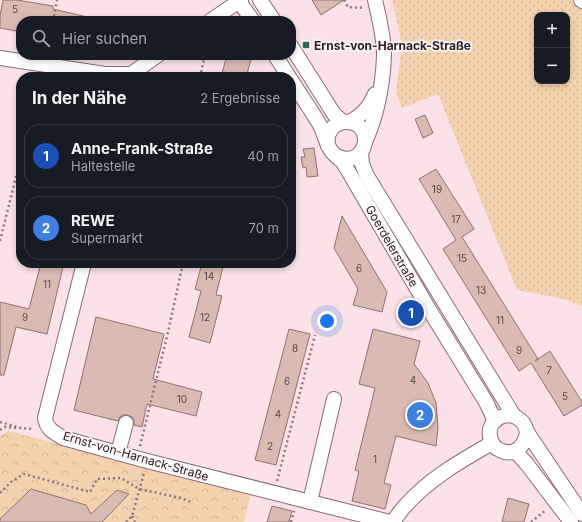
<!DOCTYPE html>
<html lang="de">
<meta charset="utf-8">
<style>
:root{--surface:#171b24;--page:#20242c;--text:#f1f3f6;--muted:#9ea1a6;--line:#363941;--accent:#0b8043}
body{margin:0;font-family:Inter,sans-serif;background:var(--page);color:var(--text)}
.controls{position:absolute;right:12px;top:12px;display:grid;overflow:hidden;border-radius:8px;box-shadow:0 2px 6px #0003}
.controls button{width:36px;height:36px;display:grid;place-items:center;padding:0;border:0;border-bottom:1px solid var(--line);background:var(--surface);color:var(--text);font:20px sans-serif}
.you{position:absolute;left:327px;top:321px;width:14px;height:14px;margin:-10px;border:3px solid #fff;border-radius:50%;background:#1a73e8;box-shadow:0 0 0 6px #1a73e833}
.badge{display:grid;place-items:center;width:26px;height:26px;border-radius:50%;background:var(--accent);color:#fff;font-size:13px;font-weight:700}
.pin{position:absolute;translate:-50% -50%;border:2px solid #fff;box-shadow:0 1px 4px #0006}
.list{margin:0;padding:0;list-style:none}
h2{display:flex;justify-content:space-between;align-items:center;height:52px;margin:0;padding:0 16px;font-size:17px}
h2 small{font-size:13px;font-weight:400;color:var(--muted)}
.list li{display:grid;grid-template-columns:26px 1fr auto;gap:12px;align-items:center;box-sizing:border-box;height:64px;margin:0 8px 8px;padding:0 8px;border:1px solid var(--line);border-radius:16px}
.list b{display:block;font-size:15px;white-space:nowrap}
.list p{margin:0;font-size:13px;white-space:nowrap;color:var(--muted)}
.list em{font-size:13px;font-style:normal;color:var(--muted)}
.icon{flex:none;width:22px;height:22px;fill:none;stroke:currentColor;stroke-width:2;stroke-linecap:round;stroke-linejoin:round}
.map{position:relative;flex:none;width:582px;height:522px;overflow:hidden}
.search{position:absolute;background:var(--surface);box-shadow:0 2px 6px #0003;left:16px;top:16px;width:280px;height:44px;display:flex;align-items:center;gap:10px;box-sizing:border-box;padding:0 14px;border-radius:16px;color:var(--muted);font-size:15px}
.panel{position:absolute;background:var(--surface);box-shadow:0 2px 6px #0003;left:16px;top:72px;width:280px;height:196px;border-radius:16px}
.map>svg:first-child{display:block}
.park{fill:url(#park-crowns)}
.garden{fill:url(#garden-dots);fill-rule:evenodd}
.building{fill:#dabbb4;stroke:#8f736c}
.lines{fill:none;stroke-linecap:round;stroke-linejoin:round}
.minor-casing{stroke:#886c73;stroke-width:16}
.path{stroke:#8a787d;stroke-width:2.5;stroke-dasharray:2 3;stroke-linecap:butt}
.minor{stroke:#fff;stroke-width:14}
.poi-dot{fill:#2d6954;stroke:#fbf4f6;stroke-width:1.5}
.labels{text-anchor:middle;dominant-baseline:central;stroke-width:3.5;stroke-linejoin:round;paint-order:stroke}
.number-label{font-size:10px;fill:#584848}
.poi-label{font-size:12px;font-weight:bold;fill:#2d2124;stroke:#fbf4f6;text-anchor:start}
.street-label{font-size:12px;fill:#2d2124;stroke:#fbf4f6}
</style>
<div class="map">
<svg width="582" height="522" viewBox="0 0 582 522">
<defs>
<pattern id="park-crowns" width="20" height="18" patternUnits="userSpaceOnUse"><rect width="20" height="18" fill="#f4d2b0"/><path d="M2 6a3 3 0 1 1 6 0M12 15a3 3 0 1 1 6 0" fill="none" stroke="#d2b497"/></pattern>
<pattern id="garden-dots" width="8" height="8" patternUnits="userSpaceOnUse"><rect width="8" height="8" fill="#f4d2b0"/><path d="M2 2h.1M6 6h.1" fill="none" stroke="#d2b497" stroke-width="1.8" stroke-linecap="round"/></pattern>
</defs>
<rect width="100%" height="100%" fill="#fbe1e8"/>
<path class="park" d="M8 431 251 493 244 522H0V436Z"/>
<path class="garden" d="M392 0H574L582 7V306L564 299 517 290 438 94 402 108 396 92 402 45ZM537 15H567V81H537Z"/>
<g class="building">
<path d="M3 0H17L53 6V9L87 17V21H21V32L0 28V16Z"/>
<path d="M312 0H344L321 15Z"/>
<path d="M227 55 251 60 246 77H221Z"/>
<path d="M425 115 433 133 423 138 415 119Z"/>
<path d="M314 148 318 176 307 177 306 167 303 168 301 157H305L303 149Z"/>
<path d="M436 169 474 229 462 237 538 359 535 361 550 351 582 402V405L564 416 531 363 519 371 443 249 456 240 419 179Z"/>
<path d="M342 216 387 292 382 312 353 305 358 289 334 248Z"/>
<path d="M41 263H64L47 334 16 327 4 375H0V302L29 309Z"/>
<path d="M202 263H224L216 295 222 296 210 343 189 337 201 291 195 289Z"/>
<path d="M96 317 164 334 153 379 202 392 196 416 147 404 142 427 134 425V420L132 417 128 415H123L120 417 118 421 74 410Z"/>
<path d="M289 329 310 334 276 465 255 460Z"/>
<path d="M373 329 420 341 414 364 428 383 436 403 438 427 436 446 396 436 384 483 391 485 385 509 352 501 359 471 355 470 375 388 359 384Z"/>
<path d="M31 489 86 505 91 514 117 490 129 494 102 522H0V519Z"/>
<path d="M508 498 529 504 524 522H502Z"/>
<path d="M272 506 292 511 289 522H267Z"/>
</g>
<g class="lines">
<g class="minor-casing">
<g id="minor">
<path d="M238 0 253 21"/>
<path d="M260 0 274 21"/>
<path d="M581 0 582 1"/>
<path d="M210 21 241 0"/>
<path d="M291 46 334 114 343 122"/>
<path d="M275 55 289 77"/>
<path d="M0 58 105 74H131L158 55"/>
<path d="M291 80C301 96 312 111 321 127 325 135 326 145 332 152 338 159 349 161 357 156 362 152 365 146 365 140 365 114 323 116 328 146"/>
<path d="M350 122C363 114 369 108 375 94"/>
<path d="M365 142C377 115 383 84 384 55 384 36 379 18 375 0"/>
<path d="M361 153 362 164 367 176 514 416"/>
<path d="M336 156 342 161 347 169 430 311 486 402 495 421"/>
<path d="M84 263 45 418C47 430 54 432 63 438L147 461 390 522"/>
<path d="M527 432C525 447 513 458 498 449 494 447 492 444 491 440 482 416 520 403 527 432L582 514"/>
<path d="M515 451 526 463 571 522"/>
<path d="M118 453 126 423"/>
<path d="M310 502 334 399"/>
<path d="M393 522C397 516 401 510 406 505 429 479 462 460 492 443"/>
</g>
</g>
<g class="path">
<path d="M344 0 348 7 359 8 364 7"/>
<path d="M53 21 57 0"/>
<path d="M200 77 205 55"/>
<path d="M0 241 21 157"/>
<path d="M0 422 21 428 34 429"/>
<path d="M0 430 5 427 17 428"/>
<path d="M140 446 168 332 183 263"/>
<path d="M277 481 315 335"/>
<path d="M0 493 11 482 24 474 90 492 97 479 121 478 139 489 181 498 193 503"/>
<path d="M132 516 135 522"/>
<path d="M126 522 132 516 144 473"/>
<path d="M291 522 294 511"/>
<path d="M531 522 546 510"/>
</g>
<use href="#minor" class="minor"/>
</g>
<rect class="poi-dot" x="302" y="41" width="8" height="8" rx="2"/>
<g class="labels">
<g class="number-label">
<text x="15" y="9">5</text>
<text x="437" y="189">19</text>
<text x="456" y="219">17</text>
<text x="462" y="258">15</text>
<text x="359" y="268">6</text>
<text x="209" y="276">14</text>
<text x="47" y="284">11</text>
<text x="481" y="290">13</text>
<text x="25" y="317">9</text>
<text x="205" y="317">12</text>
<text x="500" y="320">11</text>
<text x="295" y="348">8</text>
<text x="519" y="350">9</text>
<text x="549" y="370">7</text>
<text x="413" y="380">4</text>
<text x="287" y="381">6</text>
<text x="565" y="396">5</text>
<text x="182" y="399">10</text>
<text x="278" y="414">4</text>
<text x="270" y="446">2</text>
<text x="375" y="459">1</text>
</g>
<g class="poi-label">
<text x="314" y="45">Ernst-von-Harnack-Straße</text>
</g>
<g class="street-label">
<text transform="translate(392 246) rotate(60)">Goerdelerstraße</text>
<text transform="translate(136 456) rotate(16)">Ernst-von-Harnack-Straße</text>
</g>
</g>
</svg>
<div class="controls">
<button>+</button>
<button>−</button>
</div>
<div class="you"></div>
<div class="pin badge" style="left:411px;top:313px;background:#1a4fb4">1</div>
<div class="pin badge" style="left:420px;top:415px;background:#3f7fe0">2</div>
<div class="search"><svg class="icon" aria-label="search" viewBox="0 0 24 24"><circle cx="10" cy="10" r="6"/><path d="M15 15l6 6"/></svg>Hier suchen</div>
<section class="panel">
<h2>In der Nähe<small>2 Ergebnisse</small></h2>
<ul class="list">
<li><span class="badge" style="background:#1a4fb4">1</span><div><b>Anne-Frank-Straße</b><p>Haltestelle</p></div><em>40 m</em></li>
<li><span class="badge" style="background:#3f7fe0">2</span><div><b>REWE</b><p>Supermarkt</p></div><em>70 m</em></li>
</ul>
</section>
</div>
